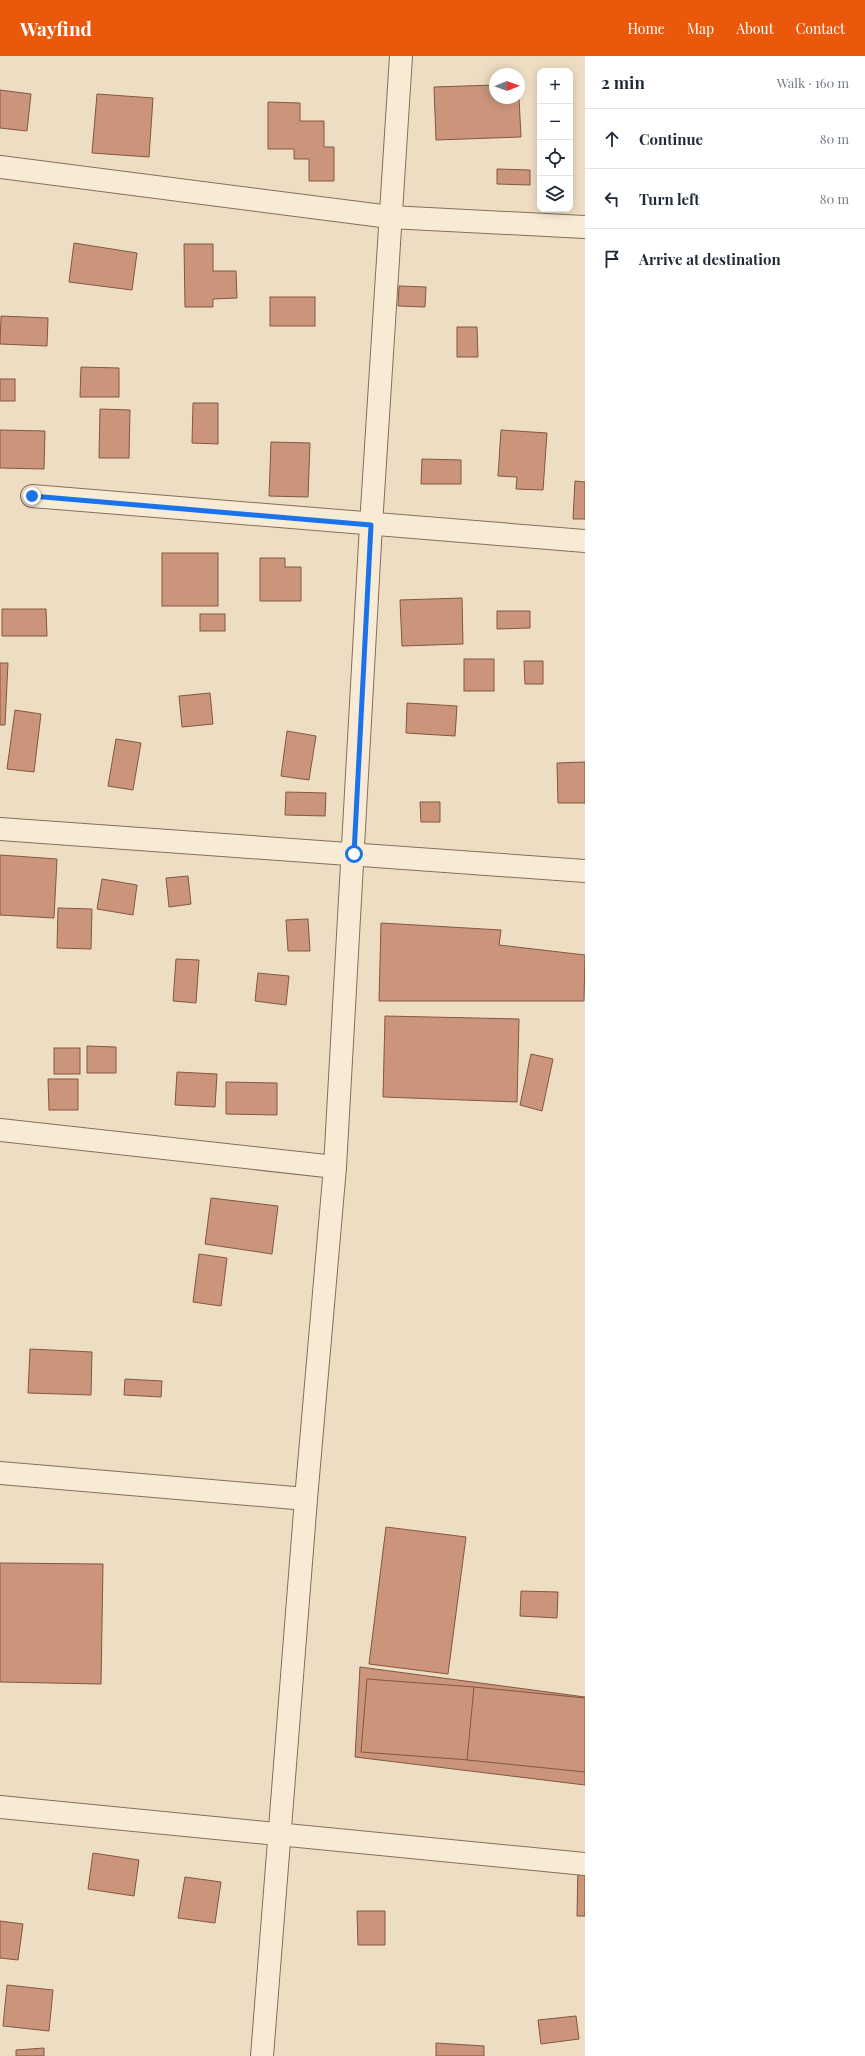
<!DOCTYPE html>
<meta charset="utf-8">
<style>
:root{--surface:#fff;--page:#f6f6f7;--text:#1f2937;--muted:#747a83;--line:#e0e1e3;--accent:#ea580c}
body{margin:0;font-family:"Playfair Display",serif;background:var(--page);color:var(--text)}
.controls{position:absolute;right:12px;top:12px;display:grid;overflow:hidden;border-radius:8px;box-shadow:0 2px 10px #0003}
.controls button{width:36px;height:36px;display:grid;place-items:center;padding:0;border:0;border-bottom:1px solid var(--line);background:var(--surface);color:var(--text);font:20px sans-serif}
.compass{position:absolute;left:489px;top:12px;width:36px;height:36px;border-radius:50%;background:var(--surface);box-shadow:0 2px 10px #0003;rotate:89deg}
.stop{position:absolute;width:12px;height:12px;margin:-9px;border:3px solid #1a73e8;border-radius:50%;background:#fff}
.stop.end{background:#1a73e8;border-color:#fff;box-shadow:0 1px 4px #0008}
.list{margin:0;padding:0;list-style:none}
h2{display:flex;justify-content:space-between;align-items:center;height:52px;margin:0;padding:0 16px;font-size:17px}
h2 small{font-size:13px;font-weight:400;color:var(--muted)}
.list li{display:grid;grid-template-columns:26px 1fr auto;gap:12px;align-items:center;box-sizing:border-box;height:60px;padding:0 16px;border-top:1px solid var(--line)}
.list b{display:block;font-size:15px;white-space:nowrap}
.list em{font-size:13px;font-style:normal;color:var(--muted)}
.icon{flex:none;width:22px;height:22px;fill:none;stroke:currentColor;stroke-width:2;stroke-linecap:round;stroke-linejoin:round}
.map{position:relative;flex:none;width:585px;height:2000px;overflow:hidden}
header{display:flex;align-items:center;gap:24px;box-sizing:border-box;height:56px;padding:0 20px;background:var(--accent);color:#fff}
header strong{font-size:19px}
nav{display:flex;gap:22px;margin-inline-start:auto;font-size:14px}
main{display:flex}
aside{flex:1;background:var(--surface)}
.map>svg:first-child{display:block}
.building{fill:#ca957a;stroke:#855641}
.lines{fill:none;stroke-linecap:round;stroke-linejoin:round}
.street-casing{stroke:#866e5a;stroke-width:24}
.street{stroke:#f8ebd6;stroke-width:22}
.route{stroke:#1a73e8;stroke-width:5}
</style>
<header>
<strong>Wayfind</strong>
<nav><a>Home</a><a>Map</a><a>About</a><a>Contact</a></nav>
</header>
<main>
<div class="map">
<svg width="585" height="2000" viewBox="0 0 585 2000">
<rect width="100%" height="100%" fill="#edddc3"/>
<g class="building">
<path d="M495 29V42H519L521 81 436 84 434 31Z"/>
<path d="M0 34 31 38 27 75 0 72Z"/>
<path d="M97 38 153 42 149 101 92 97Z"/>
<path d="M268 46 300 47V65H324V91H334V125H309V103H294V93H268Z"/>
<path d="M497 113 530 114V129L497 128Z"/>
<path d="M74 187 137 197 132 234 69 226Z"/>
<path d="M184 188H213V215H236L237 242 213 243V251H185Z"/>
<path d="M399 230 426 231 425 251 398 250Z"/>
<rect x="270" y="241" width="45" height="29"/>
<path d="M1 260 48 262 47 290 0 288Z"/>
<path d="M457 271H477L478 301H457Z"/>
<path d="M81 311 119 312V341H80Z"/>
<rect x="0" y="323" width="15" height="22"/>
<path d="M193 347H218V388L192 387Z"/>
<path d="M100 353 130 354 129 402H99Z"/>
<path d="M0 374 45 375 44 413 0 412Z"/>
<path d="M501 374 547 377 543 434 516 433 517 421 498 420Z"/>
<path d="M271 386 310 387 308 441 269 440Z"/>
<path d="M422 403 461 404V428H421Z"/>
<path d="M575 425 585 426V463H573Z"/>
<rect x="162" y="497" width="56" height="53"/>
<path d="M260 502H285V511H301V545H260Z"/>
<path d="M462 542 463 588 402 590 400 544Z"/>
<path d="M2 553H46L47 580H2Z"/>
<path d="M497 555H530V572L497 573Z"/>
<rect x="200" y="558" width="25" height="17"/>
<rect x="464" y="603" width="30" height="32"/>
<path d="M524 605H543V628H525Z"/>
<path d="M0 607H8L5 669H0Z"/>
<path d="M210 637 213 668 182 671 179 640Z"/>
<path d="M407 647 457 650 455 680 406 677Z"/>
<path d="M15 654 41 658 34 716 7 713Z"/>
<path d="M287 675 316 680 309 724 281 720Z"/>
<path d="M116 683 141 687 133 734 108 730Z"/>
<path d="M585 706V747H558L557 707Z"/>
<path d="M286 736 326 737 325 760 285 759Z"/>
<path d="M420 746H440V766H421Z"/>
<path d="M0 799 57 803 54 862 0 859Z"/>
<path d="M188 820 191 848 169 851 166 822Z"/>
<path d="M102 823 137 829 133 859 97 853Z"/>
<path d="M58 852 92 853 91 893 57 892Z"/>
<path d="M308 863 310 895H288L286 864Z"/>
<path d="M381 867 501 874 499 889 585 899 584 945H379Z"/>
<path d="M176 903 199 904 196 947 173 945Z"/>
<path d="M258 917 289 920 286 949 255 945Z"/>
<path d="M385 960 519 963 517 1046 383 1041Z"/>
<path d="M87 990 116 991V1017H87Z"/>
<rect x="54" y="992" width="26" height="26"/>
<path d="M531 998 553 1003 542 1055 520 1049Z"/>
<path d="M177 1016 217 1018 215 1051 175 1049Z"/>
<path d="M48 1023H78V1054H49Z"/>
<path d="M226 1026 277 1027V1059L226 1058Z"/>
<path d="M211 1142 278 1150 272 1198 205 1188Z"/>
<path d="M199 1198 227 1202 221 1250 193 1246Z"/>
<path d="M30 1293 92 1296 91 1339 28 1337Z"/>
<path d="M125 1323 162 1325 161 1341 124 1339Z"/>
<path d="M386 1471 466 1481 448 1618 369 1608Z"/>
<path d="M0 1507 103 1508 101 1628 0 1626Z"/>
<path d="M521 1535 558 1536 557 1562 520 1560Z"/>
<path d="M360 1611 585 1641V1729L355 1701Z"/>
<path d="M367 1623 474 1631 469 1704 361 1696Z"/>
<path d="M474 1631 585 1642V1716L467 1704Z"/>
<path d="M93 1797 139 1804 134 1840 88 1833Z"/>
<path d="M578 1808H585V1860H577Z"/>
<path d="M185 1821 221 1826 215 1867 178 1862Z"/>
<path d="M357 1855H385V1889H358Z"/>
<path d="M0 1865 23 1868 18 1904 0 1902Z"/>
<path d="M7 1929 53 1934 49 1975 3 1970Z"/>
<path d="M576 1960 579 1983 541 1988 538 1964Z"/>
<path d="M436 1987 484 1990V2000H436Z"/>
<path d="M44 1992V2000H16V1994Z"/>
</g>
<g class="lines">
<g class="street-casing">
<g id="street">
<path d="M0 111 390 161 585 171"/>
<path d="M32 440 585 485"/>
<path d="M0 773 585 815"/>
<path d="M0 1074 335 1111"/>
<path d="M0 1417 306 1443"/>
<path d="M0 1751 585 1808"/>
<path d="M262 2000 306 1443 335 1111 371 469 401 0"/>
</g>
</g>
<use href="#street" class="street"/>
</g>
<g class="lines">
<path class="route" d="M32 440 371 469 354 798"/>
</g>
</svg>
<div class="controls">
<button>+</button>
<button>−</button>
<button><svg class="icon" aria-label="locate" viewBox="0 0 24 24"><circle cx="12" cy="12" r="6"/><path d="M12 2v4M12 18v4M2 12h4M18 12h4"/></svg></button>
<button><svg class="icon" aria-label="layers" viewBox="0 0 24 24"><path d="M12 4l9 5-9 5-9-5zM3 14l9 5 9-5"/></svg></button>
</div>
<svg class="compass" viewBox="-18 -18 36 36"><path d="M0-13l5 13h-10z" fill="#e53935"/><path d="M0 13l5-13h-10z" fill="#747a83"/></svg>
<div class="stop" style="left:354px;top:798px"></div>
<div class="stop end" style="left:32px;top:440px"></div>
</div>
<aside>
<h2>2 min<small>Walk · 160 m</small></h2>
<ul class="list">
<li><svg class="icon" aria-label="ahead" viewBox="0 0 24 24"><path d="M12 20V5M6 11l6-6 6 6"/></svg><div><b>Continue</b></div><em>80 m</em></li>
<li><svg class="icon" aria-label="left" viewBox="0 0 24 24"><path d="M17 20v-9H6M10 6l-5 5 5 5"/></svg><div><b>Turn left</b></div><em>80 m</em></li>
<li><svg class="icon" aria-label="arrive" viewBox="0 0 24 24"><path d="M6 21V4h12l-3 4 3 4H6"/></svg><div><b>Arrive at destination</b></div></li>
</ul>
</aside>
</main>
